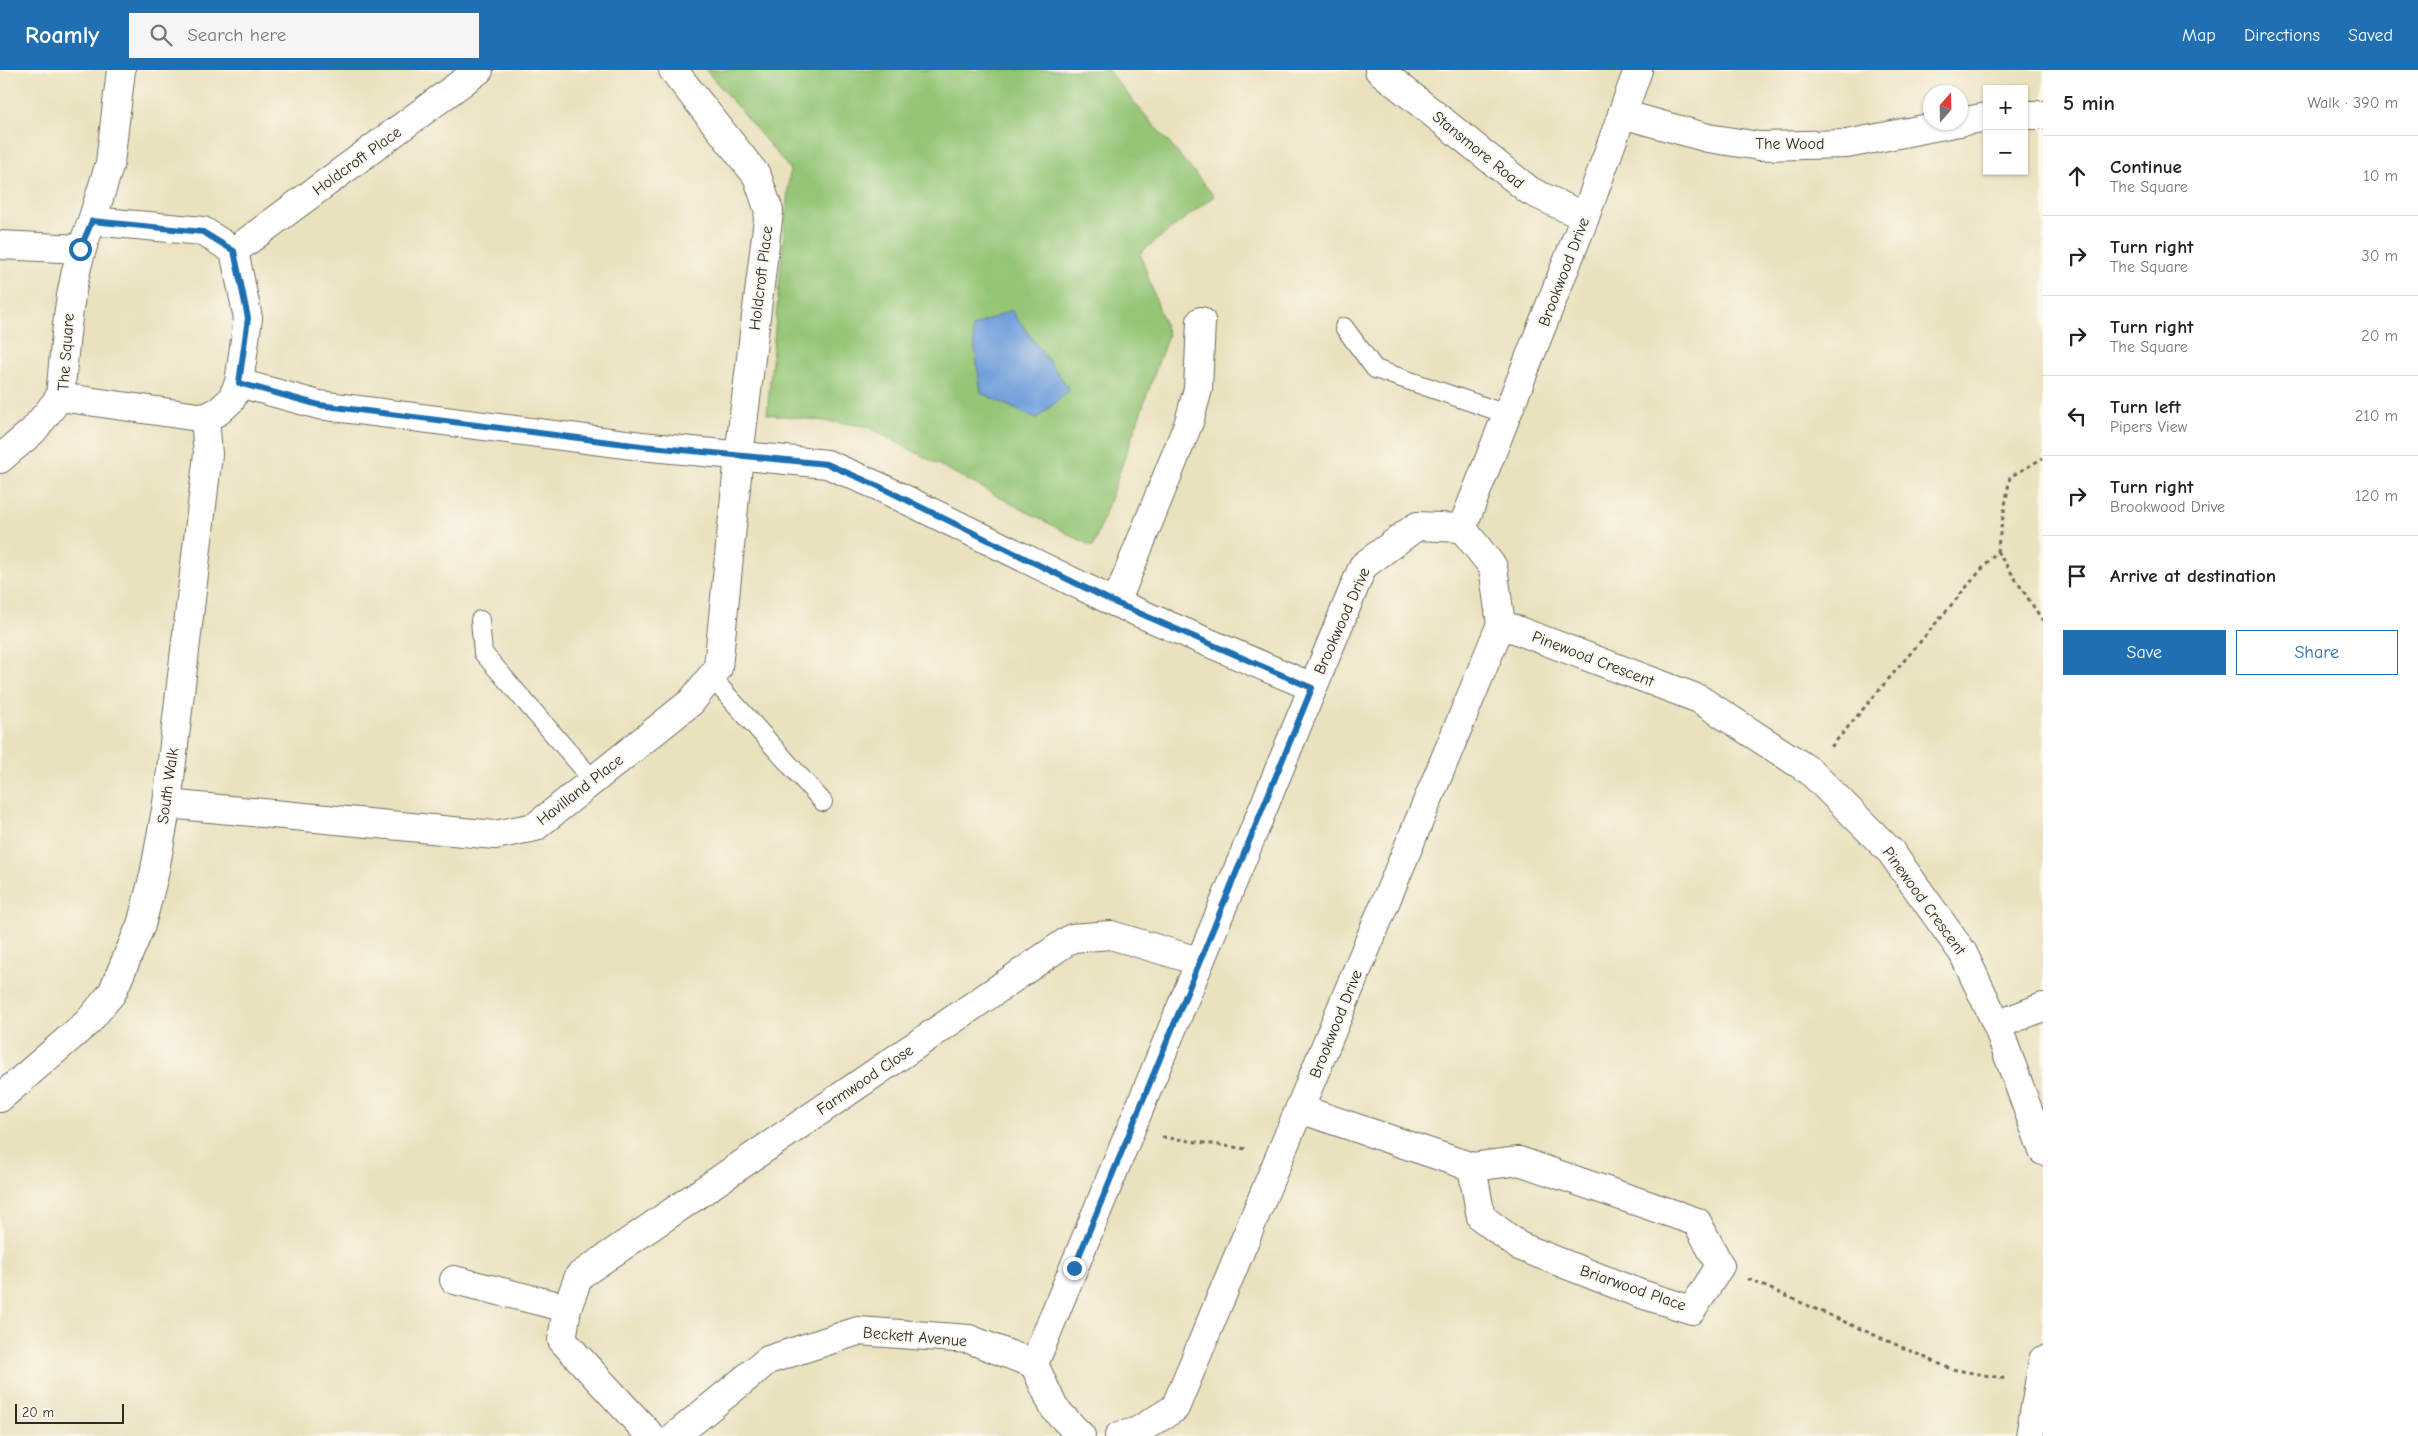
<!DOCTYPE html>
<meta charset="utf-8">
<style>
:root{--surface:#fff;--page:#f6f6f6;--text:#202124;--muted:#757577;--line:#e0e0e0;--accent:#1f6fb2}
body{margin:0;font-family:"Comic Neue",sans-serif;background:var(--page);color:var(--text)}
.controls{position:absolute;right:15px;top:15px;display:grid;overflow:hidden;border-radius:0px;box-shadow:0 1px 4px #0004}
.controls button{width:45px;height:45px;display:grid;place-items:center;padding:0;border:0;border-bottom:1px solid var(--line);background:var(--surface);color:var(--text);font:25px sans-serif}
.compass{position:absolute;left:1923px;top:15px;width:45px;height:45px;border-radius:50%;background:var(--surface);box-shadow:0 1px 4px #0004;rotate:20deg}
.scale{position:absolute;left:15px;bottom:12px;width:109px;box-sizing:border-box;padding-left:5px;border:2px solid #2b2b2b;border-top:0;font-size:14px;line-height:18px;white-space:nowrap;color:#2b2b2b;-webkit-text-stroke:4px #fbf7ec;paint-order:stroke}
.stop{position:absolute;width:15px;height:15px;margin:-11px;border:4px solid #1f6fb2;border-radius:50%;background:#fff}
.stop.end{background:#1f6fb2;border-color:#fff;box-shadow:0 1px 5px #0008}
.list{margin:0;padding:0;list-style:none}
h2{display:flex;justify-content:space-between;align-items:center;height:65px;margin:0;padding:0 20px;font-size:21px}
h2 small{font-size:16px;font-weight:400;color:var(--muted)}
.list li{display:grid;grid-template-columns:32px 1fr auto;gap:15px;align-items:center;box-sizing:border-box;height:80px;padding:0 20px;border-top:1px solid var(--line)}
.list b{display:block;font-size:19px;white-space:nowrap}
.list p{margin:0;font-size:16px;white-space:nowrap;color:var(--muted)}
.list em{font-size:16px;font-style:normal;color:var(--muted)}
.actions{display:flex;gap:10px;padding:15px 20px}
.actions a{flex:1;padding:11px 0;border:1px solid var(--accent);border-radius:0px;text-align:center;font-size:18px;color:var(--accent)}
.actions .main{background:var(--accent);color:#fff}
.icon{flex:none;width:28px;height:28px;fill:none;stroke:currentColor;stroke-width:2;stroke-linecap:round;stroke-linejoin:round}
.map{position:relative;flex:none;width:2043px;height:1366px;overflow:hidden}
header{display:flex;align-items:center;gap:30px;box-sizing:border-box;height:70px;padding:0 25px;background:var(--accent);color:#fff}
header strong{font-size:24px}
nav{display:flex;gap:28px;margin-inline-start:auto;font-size:18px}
.search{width:350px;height:45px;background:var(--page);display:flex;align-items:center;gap:12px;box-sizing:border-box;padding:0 18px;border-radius:0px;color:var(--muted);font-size:19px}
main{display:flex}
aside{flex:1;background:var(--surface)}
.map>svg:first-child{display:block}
.green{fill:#95c677;stroke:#607851}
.water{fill:#73a1dc;stroke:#4f6684}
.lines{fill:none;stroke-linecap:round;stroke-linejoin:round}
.lane-casing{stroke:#6e6b5e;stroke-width:20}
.street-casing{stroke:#6e6b5e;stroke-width:30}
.path{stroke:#6e6b5e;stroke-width:3;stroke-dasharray:4 4;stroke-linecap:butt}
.lane{stroke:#fff;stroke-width:18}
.street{stroke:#fff;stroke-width:28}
.route{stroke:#1f6fb2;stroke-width:6}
.labels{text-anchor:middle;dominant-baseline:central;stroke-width:4;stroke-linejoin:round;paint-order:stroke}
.street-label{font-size:16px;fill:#2b2b2b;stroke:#fbf7ec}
</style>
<header>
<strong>Roamly</strong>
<div class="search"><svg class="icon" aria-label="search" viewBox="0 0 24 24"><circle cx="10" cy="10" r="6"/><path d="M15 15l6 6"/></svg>Search here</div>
<nav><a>Map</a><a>Directions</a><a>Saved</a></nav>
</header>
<main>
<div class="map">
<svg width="2043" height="1366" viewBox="0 0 2043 1366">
<rect width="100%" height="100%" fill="#fbf7ec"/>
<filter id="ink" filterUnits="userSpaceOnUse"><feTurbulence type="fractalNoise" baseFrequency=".02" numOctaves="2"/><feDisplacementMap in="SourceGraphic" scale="10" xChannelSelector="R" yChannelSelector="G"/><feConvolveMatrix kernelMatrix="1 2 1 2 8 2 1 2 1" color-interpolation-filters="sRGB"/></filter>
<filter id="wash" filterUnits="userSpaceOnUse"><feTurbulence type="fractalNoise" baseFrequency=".0096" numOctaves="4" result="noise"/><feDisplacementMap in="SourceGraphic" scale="20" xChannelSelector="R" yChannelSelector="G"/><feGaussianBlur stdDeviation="1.12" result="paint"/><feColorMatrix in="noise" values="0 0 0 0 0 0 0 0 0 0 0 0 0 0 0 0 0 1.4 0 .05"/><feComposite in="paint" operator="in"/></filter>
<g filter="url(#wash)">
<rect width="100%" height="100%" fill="#eae1be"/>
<path class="green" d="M706 0H1107L1214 126 1140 183 1168 265 1093 477 866 356 767 344 790 99Z"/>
<path class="water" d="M1011 240 1070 320 1036 349 981 323 972 257Z"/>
</g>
<g filter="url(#ink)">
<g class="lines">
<g class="lane-casing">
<g id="lane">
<path d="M1344 257 1375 299 1509 345"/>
<path d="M480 550 483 583 593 710"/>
<path d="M711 607 823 732"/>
</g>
</g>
<g class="street-casing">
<g id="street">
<path d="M1379 0 1530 121 1585 147"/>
<path d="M1622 44 1708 68 1759 76 1847 74 1959 52"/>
<path d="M2024 45H2043"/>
<path d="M1960 52 1987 47"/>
<path d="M92 151 203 161 234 181 248 248 239 313 231 330 219 341 205 348 60 327C66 266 68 208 92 151Z"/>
<path d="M92 151 110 93 121 0"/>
<path d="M0 175 80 179"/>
<path d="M234 181 479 0"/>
<path d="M239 313 319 335 641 376 827 394 878 416 1116 533 1312 617"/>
<path d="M0 389 33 361 60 327"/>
<path d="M1462 458 1585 147 1638 0"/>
<path d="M1116 533 1189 352 1198 319 1201 251"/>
<path d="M1501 554 1699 629 1810 701 1891 782 1963 883 1997 955 2043 1081"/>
<path d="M167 734 495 765 535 757 691 632 718 598 739 386 769 141 757 106 673 0"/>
<path d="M1997 955 2043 937"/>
<path d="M0 1028 88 952 112 923 141 855 154 805 167 734 208 384 205 348"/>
<path d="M1300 1039 1472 1097 1519 1091 1697 1152 1720 1196 1692 1240 1638 1223 1519 1176 1481 1147 1472 1097"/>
<path d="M454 1210 567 1238"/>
<path d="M651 1366 562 1270 567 1238 579 1206 1072 868 1111 865 1198 891"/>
<path d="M675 1366 768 1290 858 1261 969 1269 1034 1294"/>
<path d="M1081 1366 1054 1338 1034 1294 1363 496 1417 456 1462 458"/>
<path d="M1119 1366 1136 1362 1175 1338 1501 554 1493 497 1462 458"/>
<path d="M2030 1366 2043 1290"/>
</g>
</g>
<g class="path">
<path d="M1997 481 2043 551"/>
<path d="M1831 677 1997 481 2010 407 2043 388"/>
<path d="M1162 1067 1247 1079"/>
<path d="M1748 1209 1951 1299 2007 1309"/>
</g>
<use href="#lane" class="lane"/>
<use href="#street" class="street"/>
</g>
</g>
<g class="lines" filter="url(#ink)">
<path class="route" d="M80 179 92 151 203 162 234 181 248 248 239 313 319 335 641 376 827 394 878 416 1116 533 1312 618 1074 1198"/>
</g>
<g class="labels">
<g class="street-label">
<text x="1790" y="74">The Wood</text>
<text transform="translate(1478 80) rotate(39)">Stansmore Road</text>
<text transform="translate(357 91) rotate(-36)">Holdcroft Place</text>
<text transform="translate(1564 202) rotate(-69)">Brookwood Drive</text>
<text transform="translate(761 208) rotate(-83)">Holdcroft Place</text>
<text transform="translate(66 282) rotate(-86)">The Square</text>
<text transform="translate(1342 551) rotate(-66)">Brookwood Drive</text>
<text transform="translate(1593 589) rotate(21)">Pinewood Crescent</text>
<text transform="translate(168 716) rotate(-82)">South Walk</text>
<text transform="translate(580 720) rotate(-38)">Havilland Place</text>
<text transform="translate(1924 831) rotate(54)">Pinewood Crescent</text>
<text transform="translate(1336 954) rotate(-68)">Brookwood Drive</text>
<text transform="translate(865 1010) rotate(-34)">Farmwood Close</text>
<text transform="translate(1633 1218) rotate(19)">Briarwood Place</text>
<text transform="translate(915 1267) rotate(5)">Beckett Avenue</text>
</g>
</g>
</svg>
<div class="controls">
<button>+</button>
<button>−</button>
</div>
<svg class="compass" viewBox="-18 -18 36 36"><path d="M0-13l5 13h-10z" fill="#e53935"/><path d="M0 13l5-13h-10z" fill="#757577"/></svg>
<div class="scale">20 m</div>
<div class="stop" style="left:80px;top:179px"></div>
<div class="stop end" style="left:1074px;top:1198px"></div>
</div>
<aside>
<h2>5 min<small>Walk · 390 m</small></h2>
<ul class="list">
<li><svg class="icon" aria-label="ahead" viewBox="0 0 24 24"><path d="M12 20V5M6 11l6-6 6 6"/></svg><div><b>Continue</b><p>The Square</p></div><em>10 m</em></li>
<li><svg class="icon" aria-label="right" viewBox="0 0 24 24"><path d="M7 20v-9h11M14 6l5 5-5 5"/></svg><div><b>Turn right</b><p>The Square</p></div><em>30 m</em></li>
<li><svg class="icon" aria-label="right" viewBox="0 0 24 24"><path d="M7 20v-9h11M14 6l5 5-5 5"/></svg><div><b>Turn right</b><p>The Square</p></div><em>20 m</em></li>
<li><svg class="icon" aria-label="left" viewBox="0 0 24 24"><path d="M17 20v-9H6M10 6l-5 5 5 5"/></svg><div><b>Turn left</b><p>Pipers View</p></div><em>210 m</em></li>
<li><svg class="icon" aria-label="right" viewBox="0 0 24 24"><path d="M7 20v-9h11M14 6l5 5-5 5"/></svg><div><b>Turn right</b><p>Brookwood Drive</p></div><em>120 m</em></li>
<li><svg class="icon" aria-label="arrive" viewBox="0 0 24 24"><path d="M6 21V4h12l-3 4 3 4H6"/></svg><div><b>Arrive at destination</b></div></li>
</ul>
<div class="actions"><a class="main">Save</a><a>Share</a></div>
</aside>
</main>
